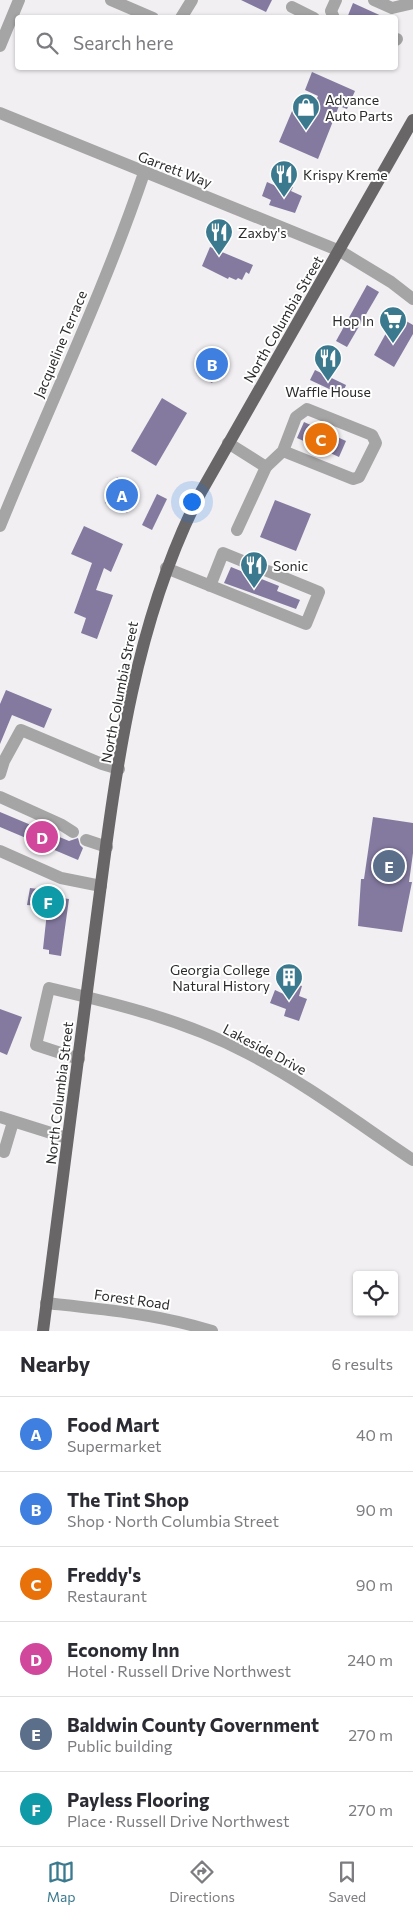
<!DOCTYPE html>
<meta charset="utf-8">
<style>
:root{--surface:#fff;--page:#f7f7f7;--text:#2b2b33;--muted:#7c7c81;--line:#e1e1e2;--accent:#3b7a8e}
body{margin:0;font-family:Commissioner,sans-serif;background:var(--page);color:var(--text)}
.controls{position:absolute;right:15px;bottom:15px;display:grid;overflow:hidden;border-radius:5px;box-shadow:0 1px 4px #0004}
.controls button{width:45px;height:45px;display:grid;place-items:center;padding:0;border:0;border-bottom:1px solid var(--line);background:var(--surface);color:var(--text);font:25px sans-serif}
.you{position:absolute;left:191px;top:501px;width:18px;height:18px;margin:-12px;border:4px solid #fff;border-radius:50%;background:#1a73e8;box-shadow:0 0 0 8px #1a73e833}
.badge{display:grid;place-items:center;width:32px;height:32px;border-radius:50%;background:var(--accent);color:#fff;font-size:16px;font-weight:700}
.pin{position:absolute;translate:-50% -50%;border:2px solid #fff;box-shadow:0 1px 5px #0006}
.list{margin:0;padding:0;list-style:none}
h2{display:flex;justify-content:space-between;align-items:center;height:65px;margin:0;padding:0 20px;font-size:21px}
h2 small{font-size:16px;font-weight:400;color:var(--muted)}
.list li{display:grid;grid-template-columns:32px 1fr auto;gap:15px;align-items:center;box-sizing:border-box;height:75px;padding:0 20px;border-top:1px solid var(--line)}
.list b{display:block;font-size:19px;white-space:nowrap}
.list p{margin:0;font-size:16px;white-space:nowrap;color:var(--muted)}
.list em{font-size:16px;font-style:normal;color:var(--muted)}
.icon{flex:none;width:28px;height:28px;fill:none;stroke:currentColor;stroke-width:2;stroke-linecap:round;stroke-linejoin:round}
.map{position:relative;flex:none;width:413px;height:1331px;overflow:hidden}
.search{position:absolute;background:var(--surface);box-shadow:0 1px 4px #0004;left:15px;right:15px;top:15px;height:55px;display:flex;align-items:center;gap:12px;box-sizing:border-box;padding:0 18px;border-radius:5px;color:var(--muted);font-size:19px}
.sheet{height:515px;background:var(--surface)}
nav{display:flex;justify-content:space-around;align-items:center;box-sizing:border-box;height:70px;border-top:1px solid var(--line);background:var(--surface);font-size:14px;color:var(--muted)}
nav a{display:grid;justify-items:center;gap:2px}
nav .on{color:var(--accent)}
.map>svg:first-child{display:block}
.building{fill:#847aa0}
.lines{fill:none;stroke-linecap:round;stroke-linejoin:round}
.minor{stroke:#a6a5a5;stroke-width:12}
.major{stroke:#696668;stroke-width:12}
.labels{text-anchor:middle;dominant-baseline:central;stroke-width:4;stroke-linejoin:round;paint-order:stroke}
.poi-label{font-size:14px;fill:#2c2b2c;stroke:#fff;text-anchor:start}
.street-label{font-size:14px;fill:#2c2b2c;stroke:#fff}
</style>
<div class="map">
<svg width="413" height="1331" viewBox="0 0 413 1331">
<rect width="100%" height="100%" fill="#f1eff2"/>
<g class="building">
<path d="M241 0H272L266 12Z"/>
<path d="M353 3 386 18H347Z"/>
<path d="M312 72 355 91 347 109 339 106 318 159 279 142 295 104 311 111 318 96 305 90Z"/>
<path d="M278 181 293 187 291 191 302 196 295 213 269 205 271 200 262 196 267 182 276 186Z"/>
<path d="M210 247 253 265 249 274 246 272 242 280 238 278 236 280 229 277 228 279 202 266Z"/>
<path d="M367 285 379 292 347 347 336 341Z"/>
<path d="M396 315 413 325V334L394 367 374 355Z"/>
<path d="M211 346 227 356 212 383 196 373Z"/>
<path d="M315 370 346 385 342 395 310 380Z"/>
<path d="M162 398 187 413 156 466 131 451Z"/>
<path d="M304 422 346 441 339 457 297 438Z"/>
<path d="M117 477 138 487 127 513 105 503Z"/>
<path d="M157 494 167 499 152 530 142 525Z"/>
<path d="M275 500 311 514 296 551 260 537Z"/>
<path d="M84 526 123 544 111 572 104 568 96 590 113 595 97 639 81 633 86 618 74 613 92 563 71 554Z"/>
<path d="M231 567 279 586 277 591 300 600 296 609 224 583Z"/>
<path d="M6 690 52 709 44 728 12 715 0 744V704Z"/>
<path d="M0 812 69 841 78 838 80 845 83 848 78 860 0 827Z"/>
<path d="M373 817 413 823V853L409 882H412L402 932 358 926 361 879H364Z"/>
<path d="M30 888 55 891V897L69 899 61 956 49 954V950L43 949 47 912 39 911 40 906 27 905Z"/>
<path d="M293 983 302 986 299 996 307 999 299 1021 284 1016 286 1009 270 1003 275 990 288 996Z"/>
<path d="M0 1009 22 1017 7 1055 0 1052Z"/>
</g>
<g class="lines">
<g class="minor">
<path d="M111 0 153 18"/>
<path d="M374 0 392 8 413 3"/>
<path d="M292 7 314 18"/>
<path d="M181 18 192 0"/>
<path d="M334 18 331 11 336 0"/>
<path d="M396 40 397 39"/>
<path d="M0 46 19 0"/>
<path d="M0 113 340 251 391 282 413 299"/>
<path d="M228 443 266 467 237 530"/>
<path d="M266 467 283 451 296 417 307 409 372 435 376 443 359 477 353 479 283 451"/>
<path d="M0 526C48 408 103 294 144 173"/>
<path d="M166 568 306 624 319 592 223 553 210 586"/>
<path d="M0 774 4 761 21 730 102 764 119 769"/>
<path d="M0 797 62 825 73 832"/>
<path d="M86 840 107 847"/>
<path d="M0 851 61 878 101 886"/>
<path d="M79 1059 36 1045 49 988C117 1004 184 1020 247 1053 305 1083 359 1124 413 1160"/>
<path d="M0 1117 67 1138"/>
<path d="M4 1152 13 1122"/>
<path d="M46 1303C102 1309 158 1314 212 1331"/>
</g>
<path class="major" d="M43 1331C59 1200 77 1069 94 938 114 786 130 629 201 492L413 120"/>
</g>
<defs>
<g id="shop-pin" transform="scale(1.4375)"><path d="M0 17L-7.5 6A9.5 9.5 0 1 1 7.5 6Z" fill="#3b7a8e" stroke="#fff"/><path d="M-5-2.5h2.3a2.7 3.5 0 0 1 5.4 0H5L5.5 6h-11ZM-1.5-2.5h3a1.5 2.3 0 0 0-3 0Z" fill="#fff"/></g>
<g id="restaurant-pin" transform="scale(1.4375)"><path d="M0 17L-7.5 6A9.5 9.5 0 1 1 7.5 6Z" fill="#3b7a8e" stroke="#fff"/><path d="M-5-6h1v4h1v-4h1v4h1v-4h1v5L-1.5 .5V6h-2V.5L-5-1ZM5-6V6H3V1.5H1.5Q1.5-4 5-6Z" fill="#fff"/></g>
<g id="supermarket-pin" transform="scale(1.4375)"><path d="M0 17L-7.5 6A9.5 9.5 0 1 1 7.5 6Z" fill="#3b7a8e" stroke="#fff"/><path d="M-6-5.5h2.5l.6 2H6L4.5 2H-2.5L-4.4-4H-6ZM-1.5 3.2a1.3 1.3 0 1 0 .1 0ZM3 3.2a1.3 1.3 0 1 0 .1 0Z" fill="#fff"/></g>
<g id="building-pin" transform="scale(1.4375)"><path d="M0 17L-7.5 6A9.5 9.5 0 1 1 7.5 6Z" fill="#3b7a8e" stroke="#fff"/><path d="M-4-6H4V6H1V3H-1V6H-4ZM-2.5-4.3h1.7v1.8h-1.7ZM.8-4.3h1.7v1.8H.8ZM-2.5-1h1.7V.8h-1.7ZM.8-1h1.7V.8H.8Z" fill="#fff"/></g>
</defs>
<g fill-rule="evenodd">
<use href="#shop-pin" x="306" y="107"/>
<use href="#restaurant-pin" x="284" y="174"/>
<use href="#restaurant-pin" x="219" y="232"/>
<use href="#supermarket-pin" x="393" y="320"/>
<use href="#restaurant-pin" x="328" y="358"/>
<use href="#restaurant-pin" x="254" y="565"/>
<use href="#building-pin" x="289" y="977"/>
</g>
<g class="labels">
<g class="poi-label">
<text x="325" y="99">Advance<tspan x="325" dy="16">Auto Parts</tspan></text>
<text x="303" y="174">Krispy Kreme</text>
<text x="238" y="232">Zaxby's</text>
<text x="374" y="320" text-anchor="end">Hop In</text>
<text x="328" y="391" text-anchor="middle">Waffle House</text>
<text x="273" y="565">Sonic</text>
<text x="270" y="969" text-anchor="end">Georgia College<tspan x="270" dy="16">Natural History</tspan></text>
</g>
<g class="street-label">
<text transform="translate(175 169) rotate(21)">Garrett Way</text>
<text transform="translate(283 319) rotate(-60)">North Columbia Street</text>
<text transform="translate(60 344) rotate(-67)">Jacqueline Terrace</text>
<text transform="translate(119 692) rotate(-79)">North Columbia Street</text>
<text transform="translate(265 1049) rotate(28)">Lakeside Drive</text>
<text transform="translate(59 1093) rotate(-83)">North Columbia Street</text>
<text transform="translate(132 1299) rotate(8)">Forest Road</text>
</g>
</g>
</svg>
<div class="controls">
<button><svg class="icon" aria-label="locate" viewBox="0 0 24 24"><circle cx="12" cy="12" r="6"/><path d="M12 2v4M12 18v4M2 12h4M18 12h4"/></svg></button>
</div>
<div class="you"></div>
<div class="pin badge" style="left:122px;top:495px;background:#3f7fe0">A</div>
<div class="pin badge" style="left:212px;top:364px;background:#3f7fe0">B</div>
<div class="pin badge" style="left:321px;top:439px;background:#e8710a">C</div>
<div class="pin badge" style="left:42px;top:837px;background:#d1479c">D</div>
<div class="pin badge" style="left:389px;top:866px;background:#5c6f8a">E</div>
<div class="pin badge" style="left:48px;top:902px;background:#0f9aa8">F</div>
<div class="search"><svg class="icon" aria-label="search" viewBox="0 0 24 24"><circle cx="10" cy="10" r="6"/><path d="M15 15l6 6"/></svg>Search here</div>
</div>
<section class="sheet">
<h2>Nearby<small>6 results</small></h2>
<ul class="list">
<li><span class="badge" style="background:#3f7fe0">A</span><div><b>Food Mart</b><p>Supermarket</p></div><em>40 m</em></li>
<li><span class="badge" style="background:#3f7fe0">B</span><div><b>The Tint Shop</b><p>Shop · North Columbia Street</p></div><em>90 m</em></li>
<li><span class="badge" style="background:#e8710a">C</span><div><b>Freddy's</b><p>Restaurant</p></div><em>90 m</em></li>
<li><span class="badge" style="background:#d1479c">D</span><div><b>Economy Inn</b><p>Hotel · Russell Drive Northwest</p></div><em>240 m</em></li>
<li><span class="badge" style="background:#5c6f8a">E</span><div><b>Baldwin County Government</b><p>Public building</p></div><em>270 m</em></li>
<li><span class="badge" style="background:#0f9aa8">F</span><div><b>Payless Flooring</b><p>Place · Russell Drive Northwest</p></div><em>270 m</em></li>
</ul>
</section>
<nav>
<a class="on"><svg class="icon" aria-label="map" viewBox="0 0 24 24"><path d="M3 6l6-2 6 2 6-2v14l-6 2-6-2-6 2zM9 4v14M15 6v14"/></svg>Map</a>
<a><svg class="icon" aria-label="directions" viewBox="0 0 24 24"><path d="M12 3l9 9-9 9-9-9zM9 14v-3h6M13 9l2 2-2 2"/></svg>Directions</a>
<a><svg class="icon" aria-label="saved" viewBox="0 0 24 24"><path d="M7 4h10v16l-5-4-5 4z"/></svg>Saved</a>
</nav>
